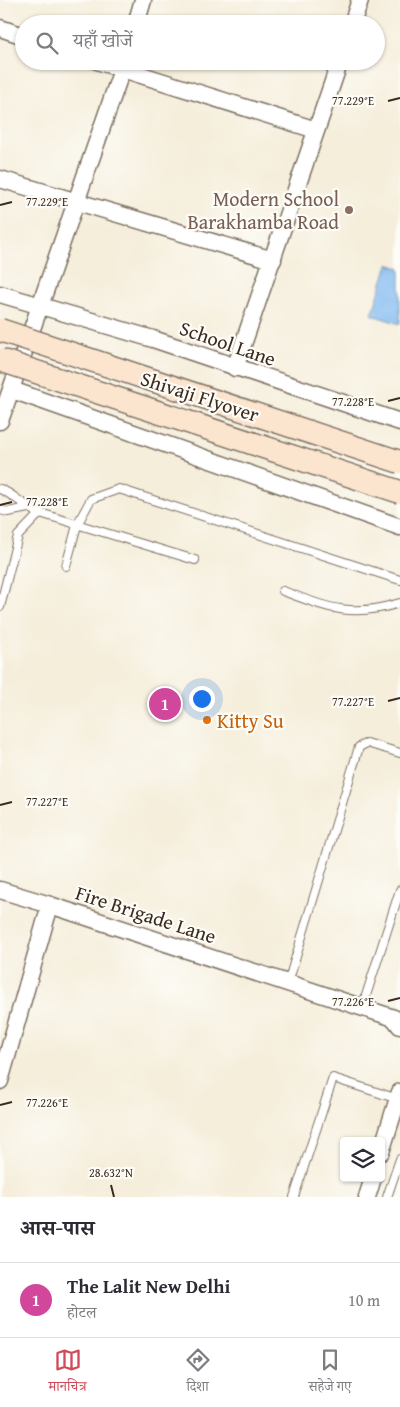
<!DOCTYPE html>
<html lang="hi">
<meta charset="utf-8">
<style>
:root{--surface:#fff;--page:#f7f7f7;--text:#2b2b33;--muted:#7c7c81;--line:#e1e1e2;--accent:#d1495b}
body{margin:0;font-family:"Gentium Book Plus","Noto Serif Devanagari",serif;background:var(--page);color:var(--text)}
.controls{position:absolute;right:15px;bottom:15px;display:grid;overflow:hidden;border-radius:5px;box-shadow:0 1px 4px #0004}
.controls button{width:45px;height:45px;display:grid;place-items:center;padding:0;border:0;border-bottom:1px solid var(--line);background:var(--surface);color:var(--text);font:25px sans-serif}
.you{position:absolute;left:201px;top:698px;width:18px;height:18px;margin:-12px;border:4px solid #fff;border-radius:50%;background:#1a73e8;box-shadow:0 0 0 8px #1a73e833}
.badge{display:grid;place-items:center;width:32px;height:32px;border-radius:50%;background:var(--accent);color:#fff;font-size:16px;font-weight:700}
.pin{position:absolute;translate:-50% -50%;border:2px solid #fff;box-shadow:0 1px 5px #0006}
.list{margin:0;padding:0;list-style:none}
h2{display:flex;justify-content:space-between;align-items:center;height:65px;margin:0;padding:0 20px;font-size:21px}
h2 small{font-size:16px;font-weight:400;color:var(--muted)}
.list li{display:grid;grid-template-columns:32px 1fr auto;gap:15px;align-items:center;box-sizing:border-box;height:75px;padding:0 20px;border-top:1px solid var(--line)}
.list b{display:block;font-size:19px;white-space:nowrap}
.list p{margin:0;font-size:16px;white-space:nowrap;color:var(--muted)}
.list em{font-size:16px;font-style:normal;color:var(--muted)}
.icon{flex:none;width:28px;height:28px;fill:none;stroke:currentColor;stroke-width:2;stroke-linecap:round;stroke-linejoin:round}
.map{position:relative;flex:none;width:400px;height:1197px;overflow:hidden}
.search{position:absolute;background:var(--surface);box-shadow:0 1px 4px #0004;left:15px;right:15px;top:15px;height:55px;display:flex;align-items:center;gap:12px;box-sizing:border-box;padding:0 18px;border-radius:28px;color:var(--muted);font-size:19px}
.sheet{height:140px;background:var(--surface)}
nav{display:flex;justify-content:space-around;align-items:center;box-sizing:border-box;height:70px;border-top:1px solid var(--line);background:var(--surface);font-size:14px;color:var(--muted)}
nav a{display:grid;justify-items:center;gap:2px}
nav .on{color:var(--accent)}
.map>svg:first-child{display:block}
.water{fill:#82baf2;stroke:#5e7288}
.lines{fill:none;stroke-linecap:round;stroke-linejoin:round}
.lane-casing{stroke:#7c6f60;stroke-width:10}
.street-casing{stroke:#7c6f60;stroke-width:19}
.lane{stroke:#fff;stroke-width:8}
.street{stroke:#fff;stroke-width:16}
.secondary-bridge-casing{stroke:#7c6f60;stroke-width:25;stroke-linecap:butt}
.secondary-bridge{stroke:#fce5cf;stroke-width:22}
.ticks{fill:none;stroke:#3b2a1e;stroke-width:2}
.education-dot{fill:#8d6e63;stroke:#fdfcf7;stroke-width:2}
.food-dot{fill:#e8710a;stroke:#fdfcf7;stroke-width:2}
.labels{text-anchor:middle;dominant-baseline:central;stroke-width:4.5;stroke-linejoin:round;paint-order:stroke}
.education-label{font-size:20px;fill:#785e54;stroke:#fdfcf7;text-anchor:end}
.street-label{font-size:20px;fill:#3b2a1e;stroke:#fdfcf7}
.food-label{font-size:20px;fill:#c56008;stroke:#fdfcf7;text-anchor:start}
.ticks-label{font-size:12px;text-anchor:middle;fill:#3b2a1e;stroke:#fdfcf7;stroke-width:4.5;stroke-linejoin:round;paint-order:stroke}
</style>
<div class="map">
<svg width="400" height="1197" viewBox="0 0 400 1197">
<rect width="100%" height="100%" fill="#fdfcf7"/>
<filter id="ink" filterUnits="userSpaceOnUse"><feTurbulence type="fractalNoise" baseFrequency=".02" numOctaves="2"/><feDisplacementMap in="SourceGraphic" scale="10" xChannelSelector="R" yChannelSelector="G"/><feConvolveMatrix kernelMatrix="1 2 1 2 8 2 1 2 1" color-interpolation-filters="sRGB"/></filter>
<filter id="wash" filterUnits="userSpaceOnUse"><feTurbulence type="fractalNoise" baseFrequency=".0096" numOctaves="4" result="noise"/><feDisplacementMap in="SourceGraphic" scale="20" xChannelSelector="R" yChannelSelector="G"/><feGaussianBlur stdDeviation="1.12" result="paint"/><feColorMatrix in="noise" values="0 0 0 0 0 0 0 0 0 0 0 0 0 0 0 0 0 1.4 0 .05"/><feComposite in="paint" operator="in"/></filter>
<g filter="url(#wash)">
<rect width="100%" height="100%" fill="#f5eedb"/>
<path class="water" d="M388 264 400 268V324L372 315Z"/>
</g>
<g filter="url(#ink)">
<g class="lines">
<g class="lane-casing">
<g id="lane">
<path d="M0 489C15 495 24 507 40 513L195 560"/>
<path d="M0 510 8 512 28 508"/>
<path d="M66 566 77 525 91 499 119 489 400 580"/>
<path d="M283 591C328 608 351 618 400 603"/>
<path d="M0 607 18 536 40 513"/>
<path d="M288 983 359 747 367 743 400 753"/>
<path d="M362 1008 400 890"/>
<path d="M294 1197 333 1078 398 1099"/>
<path d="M387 1197 400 1159"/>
</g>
</g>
<g class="street-casing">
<g id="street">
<path d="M136 24 143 0"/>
<path d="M352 24 360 0"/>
<path d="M0 28 24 36"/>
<path d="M97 61 316 130"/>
<path d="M0 179 273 260"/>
<path d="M0 294 153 339 400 422"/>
<path d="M235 368 340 61"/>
<path d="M12 390 400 527"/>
<path d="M0 421 125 61"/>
<path d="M0 890 50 905"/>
<path d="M0 1081 50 905 394 1018 400 1026"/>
<path d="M381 1152 400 1092"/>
<path d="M367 1197 373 1178"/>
</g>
</g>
<use href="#lane" class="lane"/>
<use href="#street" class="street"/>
<g class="secondary-bridge-casing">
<g id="secondary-bridge">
<path d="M0 330 400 462"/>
<path d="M0 360 400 492"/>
</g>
</g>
<use href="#secondary-bridge" class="secondary-bridge"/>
</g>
</g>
<path class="ticks" d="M388 101 400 98M0 205 12 202M388 401 400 398M0 505 12 502M388 701 400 698M0 805 12 802M388 1001 400 998M0 1105 12 1102M111 1185 114 1197"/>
<circle class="education-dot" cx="349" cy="210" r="5"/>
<circle class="food-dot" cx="207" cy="720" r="5"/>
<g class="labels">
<g class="education-label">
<text x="339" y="198">Modern School<tspan x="339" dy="23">Barakhamba Road</tspan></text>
</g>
<g class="street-label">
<text transform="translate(228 343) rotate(19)">School Lane</text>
<text transform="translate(200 396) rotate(18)">Shivaji Flyover</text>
<text transform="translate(146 914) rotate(18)">Fire Brigade Lane</text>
</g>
<g class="food-label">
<text x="217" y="720">Kitty Su</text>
</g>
</g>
<g class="ticks-label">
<text x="353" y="105">77.229°E</text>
<text x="47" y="206">77.229°E</text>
<text x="353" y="406">77.228°E</text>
<text x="47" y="506">77.228°E</text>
<text x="353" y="706">77.227°E</text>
<text x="47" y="806">77.227°E</text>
<text x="353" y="1006">77.226°E</text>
<text x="47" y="1107">77.226°E</text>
<text x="111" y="1177">28.632°N</text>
</g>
</svg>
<div class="controls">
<button><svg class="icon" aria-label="layers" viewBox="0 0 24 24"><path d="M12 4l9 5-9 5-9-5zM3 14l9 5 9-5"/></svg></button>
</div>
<div class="you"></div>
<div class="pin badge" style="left:165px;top:704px;background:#d1479c">1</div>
<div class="search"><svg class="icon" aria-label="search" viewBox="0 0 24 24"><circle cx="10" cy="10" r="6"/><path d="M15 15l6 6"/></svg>यहाँ खोजें</div>
</div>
<section class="sheet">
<h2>आस-पास<small></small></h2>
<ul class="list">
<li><span class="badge" style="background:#d1479c">1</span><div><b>The Lalit New Delhi</b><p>होटल</p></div><em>10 m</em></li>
</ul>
</section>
<nav>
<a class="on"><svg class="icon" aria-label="map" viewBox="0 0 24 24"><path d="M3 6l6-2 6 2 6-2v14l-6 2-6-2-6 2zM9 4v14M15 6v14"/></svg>मानचित्र</a>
<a><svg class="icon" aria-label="directions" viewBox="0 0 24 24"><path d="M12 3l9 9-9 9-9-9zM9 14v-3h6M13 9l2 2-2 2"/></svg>दिशा</a>
<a><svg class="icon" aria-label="saved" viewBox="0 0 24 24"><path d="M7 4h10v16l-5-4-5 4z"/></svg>सहेजे गए</a>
</nav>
